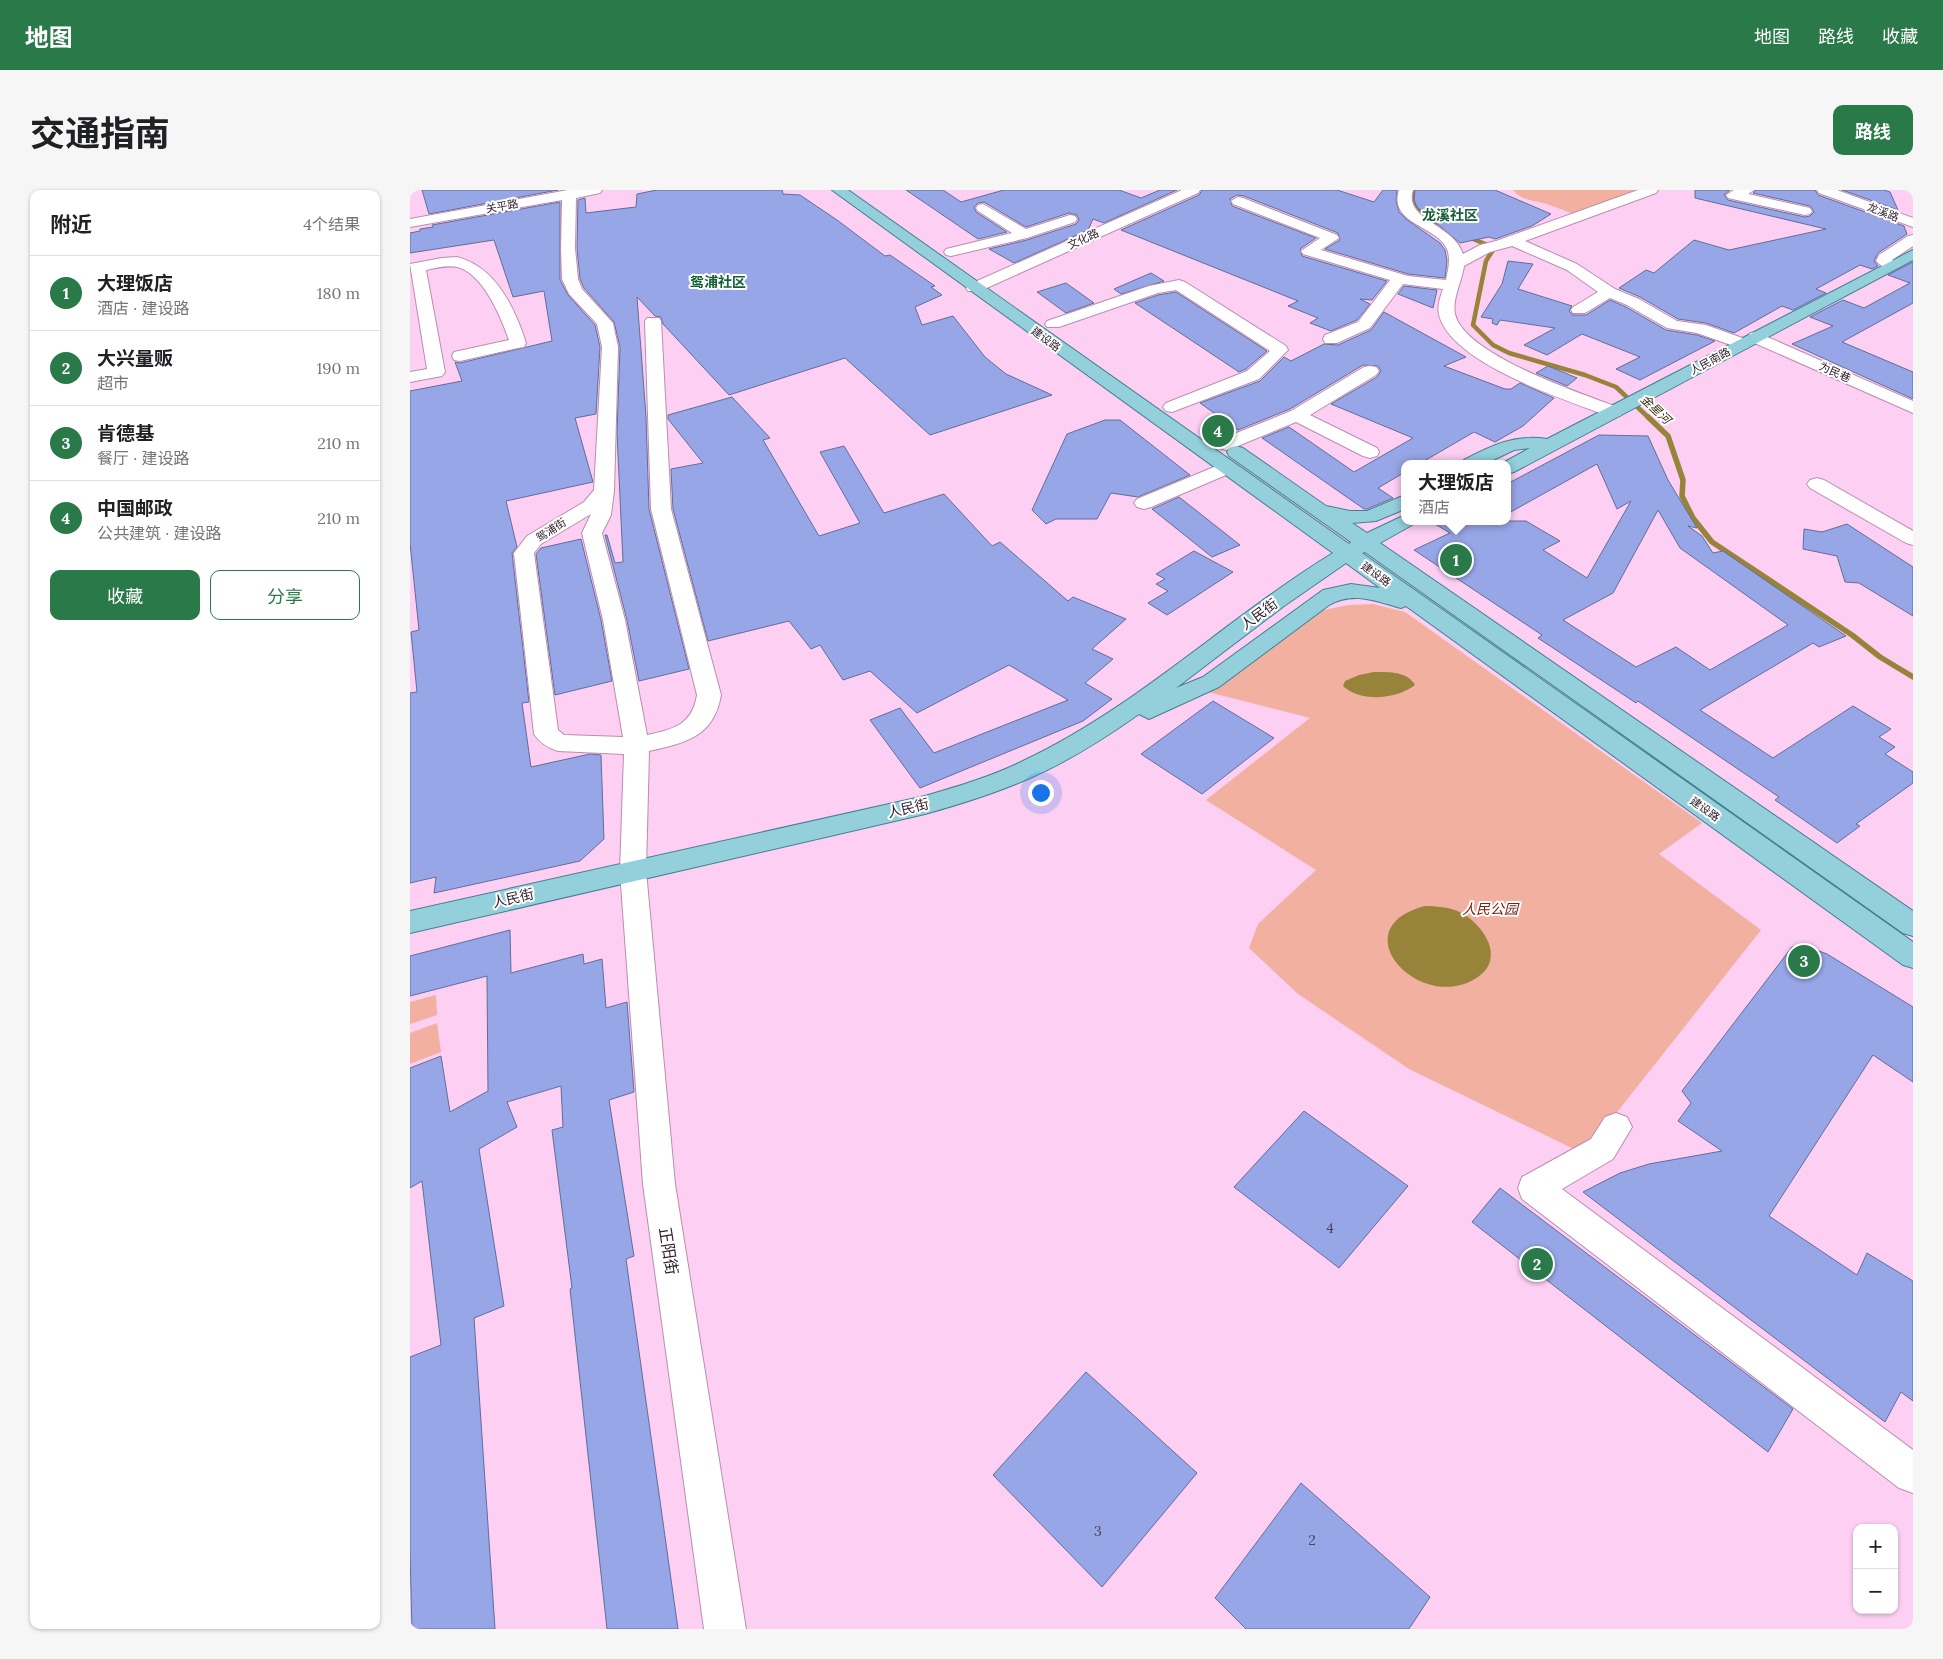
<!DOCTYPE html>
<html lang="zh">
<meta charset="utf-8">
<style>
:root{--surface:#fff;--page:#f6f6f6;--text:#202124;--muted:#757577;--line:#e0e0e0;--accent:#297949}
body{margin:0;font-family:Lora,"Noto Sans SC",serif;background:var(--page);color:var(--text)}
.controls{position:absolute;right:15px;bottom:15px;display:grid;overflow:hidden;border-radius:10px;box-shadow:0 1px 4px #0004}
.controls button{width:45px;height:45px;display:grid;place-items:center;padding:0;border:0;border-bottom:1px solid var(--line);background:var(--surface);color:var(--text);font:25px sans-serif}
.you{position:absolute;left:630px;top:602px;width:18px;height:18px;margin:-12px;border:4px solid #fff;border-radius:50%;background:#1a73e8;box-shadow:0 0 0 8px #1a73e833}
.badge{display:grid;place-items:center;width:32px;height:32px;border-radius:50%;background:var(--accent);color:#fff;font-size:16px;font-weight:700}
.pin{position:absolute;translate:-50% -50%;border:2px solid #fff;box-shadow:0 1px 5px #0006}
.popup{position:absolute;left:991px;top:270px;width:110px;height:65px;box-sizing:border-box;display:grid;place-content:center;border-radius:10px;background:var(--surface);filter:drop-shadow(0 1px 4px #0005);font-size:16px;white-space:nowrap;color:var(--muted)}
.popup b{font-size:19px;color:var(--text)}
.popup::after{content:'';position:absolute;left:50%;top:100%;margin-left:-10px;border:10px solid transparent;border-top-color:var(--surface)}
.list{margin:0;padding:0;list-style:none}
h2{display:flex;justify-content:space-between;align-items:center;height:65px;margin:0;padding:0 20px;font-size:21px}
h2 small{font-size:16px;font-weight:400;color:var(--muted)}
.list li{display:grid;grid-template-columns:32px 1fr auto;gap:15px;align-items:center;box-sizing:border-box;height:75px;padding:0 20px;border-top:1px solid var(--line)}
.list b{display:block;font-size:19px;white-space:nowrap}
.list p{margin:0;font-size:16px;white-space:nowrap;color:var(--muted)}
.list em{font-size:16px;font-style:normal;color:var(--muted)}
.actions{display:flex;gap:10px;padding:15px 20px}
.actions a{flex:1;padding:11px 0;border:1px solid var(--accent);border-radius:10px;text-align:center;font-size:18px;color:var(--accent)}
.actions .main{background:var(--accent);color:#fff}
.map{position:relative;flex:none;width:1503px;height:1439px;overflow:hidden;border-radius:10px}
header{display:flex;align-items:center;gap:30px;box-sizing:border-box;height:70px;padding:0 25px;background:var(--accent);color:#fff}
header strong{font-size:24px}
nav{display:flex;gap:28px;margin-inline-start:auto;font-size:18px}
.intro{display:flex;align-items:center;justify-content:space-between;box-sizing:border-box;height:120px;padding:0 30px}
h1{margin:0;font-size:35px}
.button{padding:12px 22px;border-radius:10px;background:var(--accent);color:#fff;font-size:18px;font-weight:700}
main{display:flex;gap:30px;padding:0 30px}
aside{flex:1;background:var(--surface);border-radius:10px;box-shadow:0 1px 4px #0004}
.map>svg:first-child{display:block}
.green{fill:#f1b0a0}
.water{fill:#98833a}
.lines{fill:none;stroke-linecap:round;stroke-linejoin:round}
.stream-far1{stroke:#98833a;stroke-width:4.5}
.stream{stroke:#98833a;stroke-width:5.5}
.building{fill:#97a6e7;stroke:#626d98;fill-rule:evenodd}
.minor-casing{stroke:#b98eb0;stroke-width:2}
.major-casing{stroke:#447f90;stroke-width:2}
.minor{fill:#fff;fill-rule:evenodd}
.major{fill:#94d0dc;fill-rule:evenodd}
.labels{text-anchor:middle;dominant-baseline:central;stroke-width:4;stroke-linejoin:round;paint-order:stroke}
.far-street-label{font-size:11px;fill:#32212f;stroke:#fff}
.far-water-label{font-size:12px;font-style:italic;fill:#352c0b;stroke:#fff}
.far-quarter-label{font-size:14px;font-weight:bold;fill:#145f35;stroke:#fff}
.street-label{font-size:14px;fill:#32212f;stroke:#fff}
.park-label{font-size:14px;font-style:italic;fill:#7c2310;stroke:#fff}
.near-number-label{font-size:14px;fill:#4b425d}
.near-street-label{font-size:16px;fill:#32212f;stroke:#fff}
</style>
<header>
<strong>地图</strong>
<nav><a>地图</a><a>路线</a><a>收藏</a></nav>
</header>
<div class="intro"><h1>交通指南</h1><a class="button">路线</a></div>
<main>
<aside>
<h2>附近<small>4个结果</small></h2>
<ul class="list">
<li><span class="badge">1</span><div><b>大理饭店</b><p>酒店 · 建设路</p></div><em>180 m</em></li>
<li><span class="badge">2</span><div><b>大兴量贩</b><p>超市</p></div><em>190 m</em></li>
<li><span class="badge">3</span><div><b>肯德基</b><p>餐厅 · 建设路</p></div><em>210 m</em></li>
<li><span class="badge">4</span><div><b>中国邮政</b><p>公共建筑 · 建设路</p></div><em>210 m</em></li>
</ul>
<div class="actions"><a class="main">收藏</a><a>分享</a></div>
</aside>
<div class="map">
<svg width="1503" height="1439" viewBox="0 0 1503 1439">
<rect width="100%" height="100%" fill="#fccff3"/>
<g class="green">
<path d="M1103 0H1228L1163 24C1155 21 1146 17 1137 14 1125 10 1111 11 1103 0Z"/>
<path d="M963 414 995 422 1292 633 1249 664 1351 740 1174 964 999 879 888 804 839 758 848 734 906 680 796 610 900 528 798 502 913 420 939 415Z"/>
<path d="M26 805 27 825 0 834V812Z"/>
<path d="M27 833 31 862 0 874V843Z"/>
</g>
<g class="water">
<path d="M964 482C979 482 997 481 1005 495 987 509 951 513 933 496L935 491 949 485Z"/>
<path d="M1015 716C1026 716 1035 717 1045 720 1070 729 1098 767 1068 787 1011 826 929 738 1015 716Z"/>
</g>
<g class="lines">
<g class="stream-far1">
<path d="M1005 0C1002 18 1014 25 1028 33"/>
<path d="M1056 46 1080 56 1083 60 1076 71 1063 135 1083 155 1099 163 1175 185 1206 197 1239 228"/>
</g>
<path class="stream" d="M1238 227 1258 246 1273 290 1272 306 1283 328 1302 352 1442 445 1470 467 1503 487"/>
</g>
<g class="building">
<path d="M12 0H148L19 24Z"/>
<path d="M247 0H372L373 4 390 5 427 30 475 66 480 65 525 96 521 97 532 105 505 117 512 135 543 126 575 167 596 184 642 205 520 245 435 168 319 205 253 134 251 127 245 126 227 107 236 227 239 319 279 479 229 491 217 430 195 345H197L205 373 213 372 207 243 210 157 204 132 174 98 170 89 167 58 168 10 175 8 176 23 226 17 227 4Z"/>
<path d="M496 0H533L551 12 594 0H709L731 8 750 0H767L694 33 683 29 678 40 604 73 579 59 617 50 666 34 669 30 667 25 659 23 616 37 574 12 568 13 564 17 566 22 597 42 568 49Z"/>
<path d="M792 0H927L964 12 973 0H987L986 11 989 22 996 29 1030 53 1035 60 1037 71 1035 88 998 84 915 59 930 50 928 43 834 6 827 5 820 9 822 16 906 48 890 59 892 66 977 91 962 110 950 109 960 114 947 130 921 141 900 133 908 128 878 116 888 111 711 40 789 5Z"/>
<path d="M1005 0H1085L1141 24 1122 36 1085 49 1079 47 1050 53 1007 17 1004 10Z"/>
<path d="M1285 0H1320L1314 5 1318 10 1395 27 1400 26 1404 22 1400 16 1343 3 1346 0H1405L1408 5 1494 36 1497 44 1468 63 1464 71 1468 76 1462 79 1450 75 1406 99 1416 103 1383 120 1372 116 1324 143 1296 133 1268 129 1230 107 1209 98 1236 80 1244 83 1284 50 1319 60 1416 39 1285 8Z"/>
<path d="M1432 0H1474L1480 2 1488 20Z"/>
<path d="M150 12V90L158 105 185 135 190 157 186 224 165 228 183 292 96 311 107 357 102 363 119 512 112 513 121 577 180 564 191 565 194 649 170 671 24 703 26 687 0 693V503L7 502 1 442 9 440 0 353V201L52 191 45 172 50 173 142 151 134 101 103 107 84 50 0 63V43L10 41V39L23 37 22 35Z"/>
<path d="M1098 71 1123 74 1108 99 1162 116 1159 121 1163 125H1176L1200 110 1216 117 1256 140 1287 145 1305 151 1230 190 1206 179 1230 167 1172 144 1137 165 1114 155 1145 138 1090 130 1087 135 1082 133 1083 129 1071 127 1092 94Z"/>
<path d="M1503 72V113L1432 152 1503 182V209L1382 154 1423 136 1400 127 1433 110 1454 118 1500 93 1478 85Z"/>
<path d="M741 83 754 91 711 104 704 99Z"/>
<path d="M656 93 684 113 656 123 627 102Z"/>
<path d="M994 96 1027 100 1023 118 988 104Z"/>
<path d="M766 102 857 161 836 179 829 182 725 113 748 105Z"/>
<path d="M974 122 1056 167 1034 176 1095 199H1101L1110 193 1144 208 1113 236 1085 252 1064 242 1009 274H995V282L968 298 983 308 957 319H954L852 248 879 237 944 282 1003 248 921 214 967 187 971 181 968 176 953 175 880 219 828 240 790 213 850 191 874 167 881 171 914 154 928 155 961 140Z"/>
<path d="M1138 176 1167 188 1157 196 1126 183Z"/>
<path d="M322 207 360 248 353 250 409 346 450 333 410 262 434 256 474 323 534 304 582 356 590 352 658 411 663 407 716 429 682 459 703 469 675 493 702 509 673 531 510 598 460 530 490 518 524 563 658 510 599 475 507 523 460 481 433 490 410 455 401 459 379 431 298 451 263 319 261 279 293 273 258 229V225Z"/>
<path d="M695 230H710L780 285 728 307 701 303 687 329H646L636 334 622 320 657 244Z"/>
<path d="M1189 245 1238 246 1258 290 1287 338 1278 336 1292 346 1303 363 1313 361 1436 446 1409 457 1403 453 1290 520 1363 568 1443 516 1481 539 1469 547 1485 557 1475 564 1503 582V593L1446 634 1450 636 1427 653 1365 610 1369 607 1228 511 1226 513 1128 448 1132 445 1004 360 1040 343 1020 331H1116L1150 351 1133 360 1177 388 1221 311 1207 319 1187 274 1097 324V294ZM1248 320 1270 358 1378 435 1300 480 1266 457 1226 477 1153 430 1203 403Z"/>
<path d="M769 307 830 355 802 367 742 319Z"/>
<path d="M1437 334 1503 377V426L1449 393 1435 392 1427 366 1393 359 1394 339 1412 342Z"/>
<path d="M171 349 191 430 202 491 145 505 126 364 131 358Z"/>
<path d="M784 361 823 382 757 425 738 413 758 401 746 394 755 389 746 384Z"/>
<path d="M803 511 864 548 792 604 731 564Z"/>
<path d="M100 740 101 783 173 764 174 774 192 769 196 818 217 812 224 902 199 910 224 1066 216 1069 268 1439H197L160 1099 162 1098 142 940 153 937 151 896 97 912 107 937 69 959 94 1116 64 1128 85 1439H2L0 1363V1167L31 1155 12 991 0 998V878L31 866 40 922 78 901 77 786 0 806V766Z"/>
<path d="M1382 757H1398L1417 764 1503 817V892L1463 865 1359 1026 1447 1085 1457 1063 1503 1091V1211L1491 1202 1475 1232 1173 1002 1210 983 1239 974 1312 961 1268 931 1281 913 1272 901Z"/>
<path d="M894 921 998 996 929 1078 824 997Z"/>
<path d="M1090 998 1383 1219 1358 1262 1062 1032Z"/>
<path d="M676 1182 787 1283 692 1397 583 1285Z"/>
<path d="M891 1293 1020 1407 999 1439H836L805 1408Z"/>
</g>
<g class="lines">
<g class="minor-casing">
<g id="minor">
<path d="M158 0H192L190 3 166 8 165 58 168 89 172 99 203 133 208 157 204 301 201 325 192 343 215 430 237 545C264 539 282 535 287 505L241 319 235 131 237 128H249L251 131 261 319 311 505C304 547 275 553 239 561L236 681 265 994 336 1439H294L233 994 210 681 214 564 148 561C138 558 130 553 124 544L104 363 117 346 174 312 184 300 192 157 187 134 159 104 152 89 151 58 152 10 0 37V29ZM181 324 172 343 193 430 213 547 154 545 148 540 124 363 131 354Z"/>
<path d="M772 0H790L788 3 570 101H558L556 98 558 95Z"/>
<path d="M989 0H1003C993 30 1044 34 1053 64L1070 55 1086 51 1228 0H1248L1246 3 1115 51 1167 74 1205 99 1229 109 1267 131 1296 135 1338 150 1340 154 1338 158 1332 159 1287 143 1257 138 1217 115 1200 108 1175 123H1163L1161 120 1163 117 1188 102 1157 80 1102 56 1080 62 1054 76C1052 91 1042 109 1045 124 1054 165 1173 204 1210 218L1213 222 1210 226 1204 227 1198 226C1154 209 1042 174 1029 125 1027 117 1030 107 1033 99L993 94 960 138 927 153H915L913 149 915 145 948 132 980 90 893 64 891 61 910 48 823 14 821 11 828 7 833 8 927 45 929 48 911 60 998 86 1036 90C1038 80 1041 69 1037 59 1027 36 978 34 989 0Z"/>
<path d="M1324 0H1344L1338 4 1400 18 1402 21 1400 24 1395 25 1318 8 1316 5Z"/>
<path d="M1407 0H1427L1503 28V37L1409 3Z"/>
<path d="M573 14 616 39 660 25 665 26 667 29 665 32 617 48 541 66 536 65 534 62 536 59 602 43 568 21 566 18 568 15Z"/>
<path d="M1503 45V56L1482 70 1488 76 1485 79H1475L1466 71 1469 65 1498 46Z"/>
<path d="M47 67C86 77 105 118 116 153L114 157 108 158 50 171 44 170 42 166 44 162 99 150C91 127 73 83 47 77 37 75 26 78 16 80L35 182 32 186 0 192V182L17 179 0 74 32 68Z"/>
<path d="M769 90 775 92 876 156 878 160 849 189 762 222 756 221 753 217 756 213 837 181 860 161 766 100 748 103 649 137H637L635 134 637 131 739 96Z"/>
<path d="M1346 142 1503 211V223L1340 151 1338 147 1340 143Z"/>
<path d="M960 176 966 177 969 181 966 185 900 225 967 258 969 262 967 266 960 268 953 266 886 232 823 258 816 260 809 258 807 254 809 250 881 221 954 177Z"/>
<path d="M816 272 823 274 826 278 823 282 741 317 734 319 727 317 724 313 727 309Z"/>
<path d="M1407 288 1414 290 1503 341V355L1496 353 1400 298 1397 294 1400 290Z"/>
<path d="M1206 923 1217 927 1222 937 1203 969 1152 999 1503 1260V1303L1489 1298 1112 1009 1108 998 1112 987 1181 949 1195 927Z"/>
</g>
</g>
<g class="major-casing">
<g id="major">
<path d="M422 0H438L939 354 941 352 819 266 817 262 819 258 826 256 833 258 916 316 940 321H957L995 305V319L966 331 942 333 957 343 995 325V331H1005L1002 335 970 353 1503 721V746L1493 743 955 362 952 363 1503 752V778L1493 775 996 416 991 418C965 411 944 401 919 415L809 497 739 529 729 524C695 548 659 571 620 588 586 603 551 614 515 624L0 743V721L515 606C549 596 583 586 615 570 727 517 817 428 923 363ZM936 373 970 398 941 394 913 400 793 487 766 498 874 416Z"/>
<path d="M1503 60V70L1104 282 1097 284V274H1091L1120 258 1104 260 1075 274H1052L1054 270C1082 255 1106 244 1137 249Z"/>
</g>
</g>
<use href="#minor" class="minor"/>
<use href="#major" class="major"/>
</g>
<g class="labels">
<g class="far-street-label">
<text transform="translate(92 16) rotate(-10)">关平路</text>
<text transform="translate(1473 22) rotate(21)">龙溪路</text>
<text transform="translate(673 49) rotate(-25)">文化路</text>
<text transform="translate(636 149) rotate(36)">建设路</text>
<text transform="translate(1300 171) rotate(-28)">人民南路</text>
<text transform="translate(1425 182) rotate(24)">为民巷</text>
<text transform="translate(141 340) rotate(-33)">鸳浦街</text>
<text transform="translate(966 384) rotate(35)">建设路</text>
<text transform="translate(1295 619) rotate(35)">建设路</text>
</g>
<g class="far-water-label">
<text transform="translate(1246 219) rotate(43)">金星河</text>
</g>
<g class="far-quarter-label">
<text x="1040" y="25">龙溪社区</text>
<text x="308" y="92">鸳浦社区</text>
</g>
<g class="street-label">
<text transform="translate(849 424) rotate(-36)">人民街</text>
<text transform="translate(498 618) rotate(-13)">人民街</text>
<text transform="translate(103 708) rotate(-13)">人民街</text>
</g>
<g class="park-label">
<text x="1080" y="719">人民公园</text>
</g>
<g class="near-number-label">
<text x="920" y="1038">4</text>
<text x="688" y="1341">3</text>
<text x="902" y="1350">2</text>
</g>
<g class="near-street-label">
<text transform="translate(259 1061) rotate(81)">正阳街</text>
</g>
</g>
</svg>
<div class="controls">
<button>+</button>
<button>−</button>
</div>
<div class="you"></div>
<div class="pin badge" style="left:1046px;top:370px">1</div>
<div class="popup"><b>大理饭店</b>酒店</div>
<div class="pin badge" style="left:1127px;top:1074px">2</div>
<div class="pin badge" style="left:1394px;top:771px">3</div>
<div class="pin badge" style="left:808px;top:241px">4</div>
</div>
</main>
